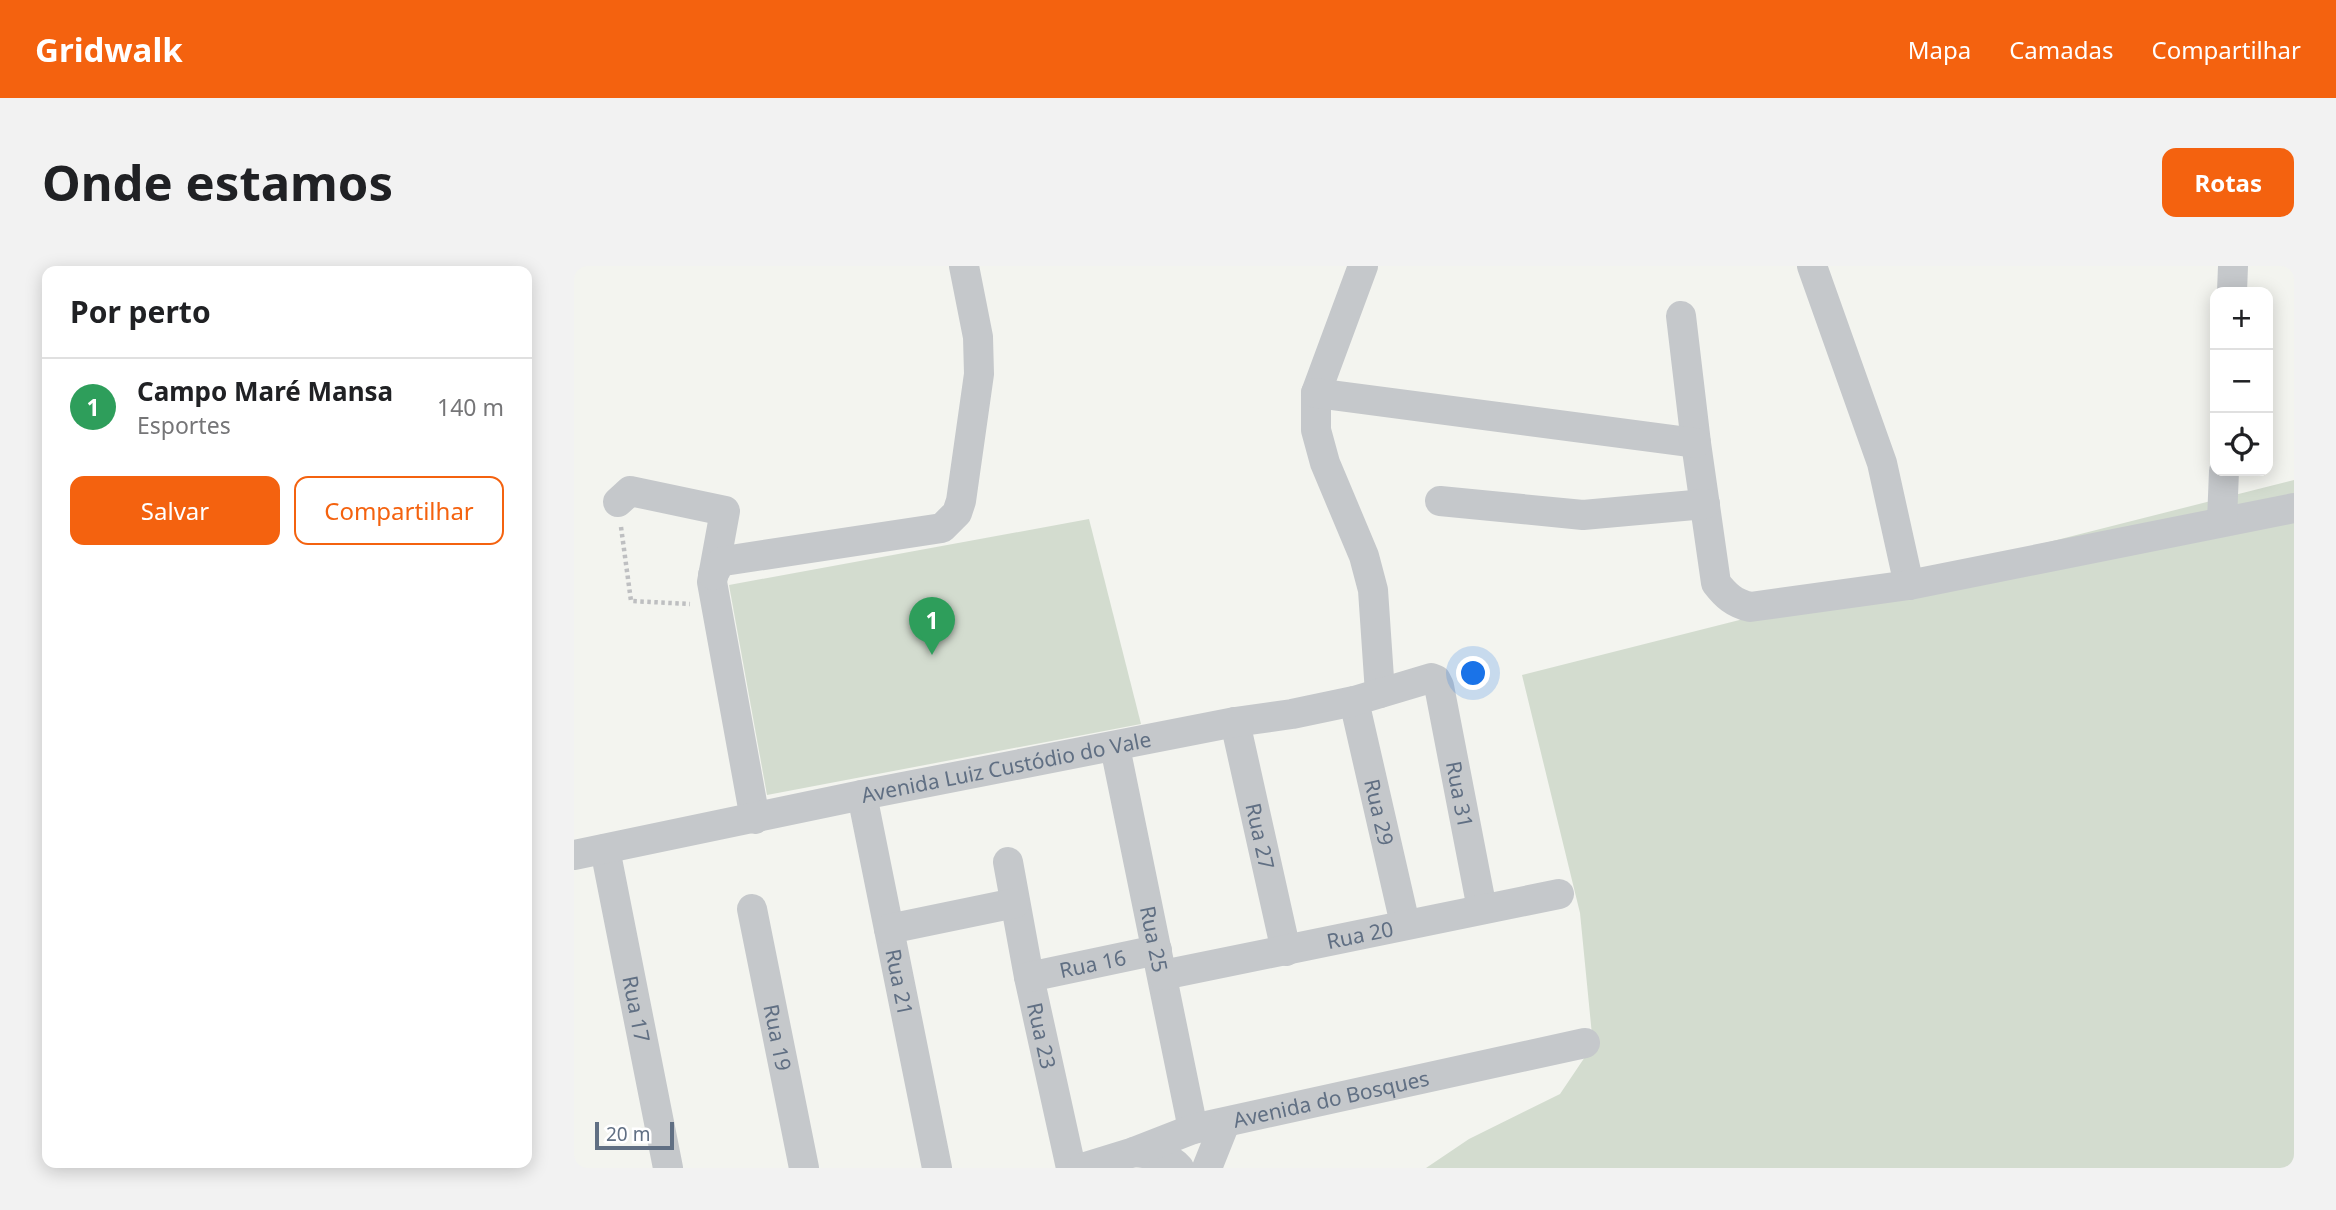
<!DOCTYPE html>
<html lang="pt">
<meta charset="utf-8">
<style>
:root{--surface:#fff;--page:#f2f2f2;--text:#202124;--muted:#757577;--line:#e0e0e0;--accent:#f4620f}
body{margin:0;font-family:"Noto Sans",sans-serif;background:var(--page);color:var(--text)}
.controls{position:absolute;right:21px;top:21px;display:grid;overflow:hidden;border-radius:14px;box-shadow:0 4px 18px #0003}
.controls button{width:63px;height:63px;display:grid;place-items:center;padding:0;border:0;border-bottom:2px solid var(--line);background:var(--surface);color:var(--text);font:35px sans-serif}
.scale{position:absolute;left:21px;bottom:18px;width:79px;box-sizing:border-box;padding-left:7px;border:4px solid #606f83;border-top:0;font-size:19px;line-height:24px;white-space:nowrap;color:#606f83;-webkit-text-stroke:5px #fff;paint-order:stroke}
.you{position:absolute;left:900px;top:408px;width:24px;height:24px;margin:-18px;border:5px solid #fff;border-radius:50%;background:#1a73e8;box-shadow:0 0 0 10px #1a73e833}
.badge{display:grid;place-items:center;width:46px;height:46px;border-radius:50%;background:var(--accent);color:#fff;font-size:23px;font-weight:700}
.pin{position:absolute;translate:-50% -58px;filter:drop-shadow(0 2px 4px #0008)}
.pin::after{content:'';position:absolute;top:37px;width:24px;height:21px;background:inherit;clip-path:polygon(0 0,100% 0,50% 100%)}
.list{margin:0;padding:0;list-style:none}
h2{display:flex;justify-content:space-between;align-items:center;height:91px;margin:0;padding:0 28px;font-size:30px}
h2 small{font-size:23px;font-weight:400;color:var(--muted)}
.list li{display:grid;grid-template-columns:46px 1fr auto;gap:21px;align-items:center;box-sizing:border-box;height:98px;padding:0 28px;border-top:2px solid var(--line)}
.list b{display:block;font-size:26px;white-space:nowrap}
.list p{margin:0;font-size:23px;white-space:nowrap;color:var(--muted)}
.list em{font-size:23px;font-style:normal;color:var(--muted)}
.actions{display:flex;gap:14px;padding:21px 28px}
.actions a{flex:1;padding:16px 0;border:2px solid var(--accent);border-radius:14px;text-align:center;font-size:24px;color:var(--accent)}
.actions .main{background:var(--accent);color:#fff}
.icon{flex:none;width:38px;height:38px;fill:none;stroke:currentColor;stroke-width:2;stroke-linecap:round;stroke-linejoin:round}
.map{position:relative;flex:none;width:1720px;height:902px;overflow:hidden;border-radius:14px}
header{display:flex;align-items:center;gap:42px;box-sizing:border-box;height:98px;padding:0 35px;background:var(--accent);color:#fff}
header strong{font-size:33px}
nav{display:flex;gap:38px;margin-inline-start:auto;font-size:24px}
.intro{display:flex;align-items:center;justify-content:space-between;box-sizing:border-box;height:168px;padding:0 42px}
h1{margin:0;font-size:49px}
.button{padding:18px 32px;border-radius:14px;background:var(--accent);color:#fff;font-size:24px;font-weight:700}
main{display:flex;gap:42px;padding:0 42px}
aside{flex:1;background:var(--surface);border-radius:14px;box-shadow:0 4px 18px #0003}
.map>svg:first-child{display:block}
.green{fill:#d3dccf}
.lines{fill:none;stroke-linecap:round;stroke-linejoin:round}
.path{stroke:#bebfc1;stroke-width:4.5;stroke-dasharray:3.5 3.5;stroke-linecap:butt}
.minor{stroke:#c5c8cb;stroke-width:30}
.labels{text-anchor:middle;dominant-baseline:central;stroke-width:7;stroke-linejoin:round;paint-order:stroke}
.street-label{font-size:21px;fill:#606f83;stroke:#fff}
</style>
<header>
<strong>Gridwalk</strong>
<nav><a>Mapa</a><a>Camadas</a><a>Compartilhar</a></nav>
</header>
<div class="intro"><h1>Onde estamos</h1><a class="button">Rotas</a></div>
<main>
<aside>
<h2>Por perto<small></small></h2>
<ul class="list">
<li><span class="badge" style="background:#2e9e5b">1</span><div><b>Campo Maré Mansa</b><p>Esportes</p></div><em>140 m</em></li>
</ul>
<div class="actions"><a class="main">Salvar</a><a>Compartilhar</a></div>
</aside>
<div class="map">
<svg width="1720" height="902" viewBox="0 0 1720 902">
<rect width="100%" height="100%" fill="#f3f4ef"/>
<g class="green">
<path d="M1720 214V902H852L895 873 986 828 1019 779 1006 647 948 409Z"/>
<path d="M515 253 567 458 193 529 155 319Z"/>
</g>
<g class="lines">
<path class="path" d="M47 261 57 335 116 338"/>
<g class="minor">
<path d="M789 0 742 127V164L751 197 790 290 799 324 806 427"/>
<path d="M1238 0 1308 197 1335 319"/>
<path d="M1658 26 1659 0"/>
<path d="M1107 50 1122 177 1142 317C1152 330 1160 337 1176 341L1335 319 1720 242"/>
<path d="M742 127 1122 177"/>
<path d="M866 235 1009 249 1131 238"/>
<path d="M44 236 56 225 151 245 138 316 181 553"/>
<path d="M1648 255 1650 205"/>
<path d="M139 309 145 298 150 295 368 262 383 247 387 235 405 108 404 71 390 0"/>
<path id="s1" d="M780 435 831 658"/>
<path id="s2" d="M661 456 712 685"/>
<path id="s3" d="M541 481 619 863"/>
<path id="s4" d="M288 529 363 902"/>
<path id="s5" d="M31 583 94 902"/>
<path id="s6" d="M0 589 288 529 661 456 718 448 780 435 857 412 862 414 865 420 908 643"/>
<path id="s7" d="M434 596 455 711 497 902"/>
<path id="s8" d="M178 643 230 902"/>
<path d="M315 663 441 637"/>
<path id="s9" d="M589 709 985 628"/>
<path id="s10" d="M455 711 583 684"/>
<path d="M560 886C577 888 593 888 605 902"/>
<path id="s11" d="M508 902 560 886 619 863 1011 777"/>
<path d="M633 902 651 857"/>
</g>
</g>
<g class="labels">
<g class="street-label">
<text stroke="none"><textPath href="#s6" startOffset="441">Avenida Luiz Custódio do Vale</textPath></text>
<text stroke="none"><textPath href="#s6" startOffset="998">Rua 31</textPath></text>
<text stroke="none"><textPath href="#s1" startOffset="114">Rua 29</textPath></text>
<text stroke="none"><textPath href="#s2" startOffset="117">Rua 27</textPath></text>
<text stroke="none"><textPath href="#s9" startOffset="201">Rua 20</textPath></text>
<text stroke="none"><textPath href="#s3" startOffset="196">Rua 25</textPath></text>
<text stroke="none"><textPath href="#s10" startOffset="65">Rua 16</textPath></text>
<text stroke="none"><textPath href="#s4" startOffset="191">Rua 21</textPath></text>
<text stroke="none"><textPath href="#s5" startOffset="163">Rua 17</textPath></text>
<text stroke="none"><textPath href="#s7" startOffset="177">Rua 23</textPath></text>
<text stroke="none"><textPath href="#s8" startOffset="131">Rua 19</textPath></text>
<text stroke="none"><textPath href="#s11" startOffset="259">Avenida do Bosques</textPath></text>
</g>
</g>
</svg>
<div class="controls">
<button>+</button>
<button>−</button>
<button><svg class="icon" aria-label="locate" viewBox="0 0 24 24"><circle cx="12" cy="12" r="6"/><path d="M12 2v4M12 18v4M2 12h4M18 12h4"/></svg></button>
</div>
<div class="scale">20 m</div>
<div class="you"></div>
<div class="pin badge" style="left:358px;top:389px;background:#2e9e5b">1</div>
</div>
</main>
